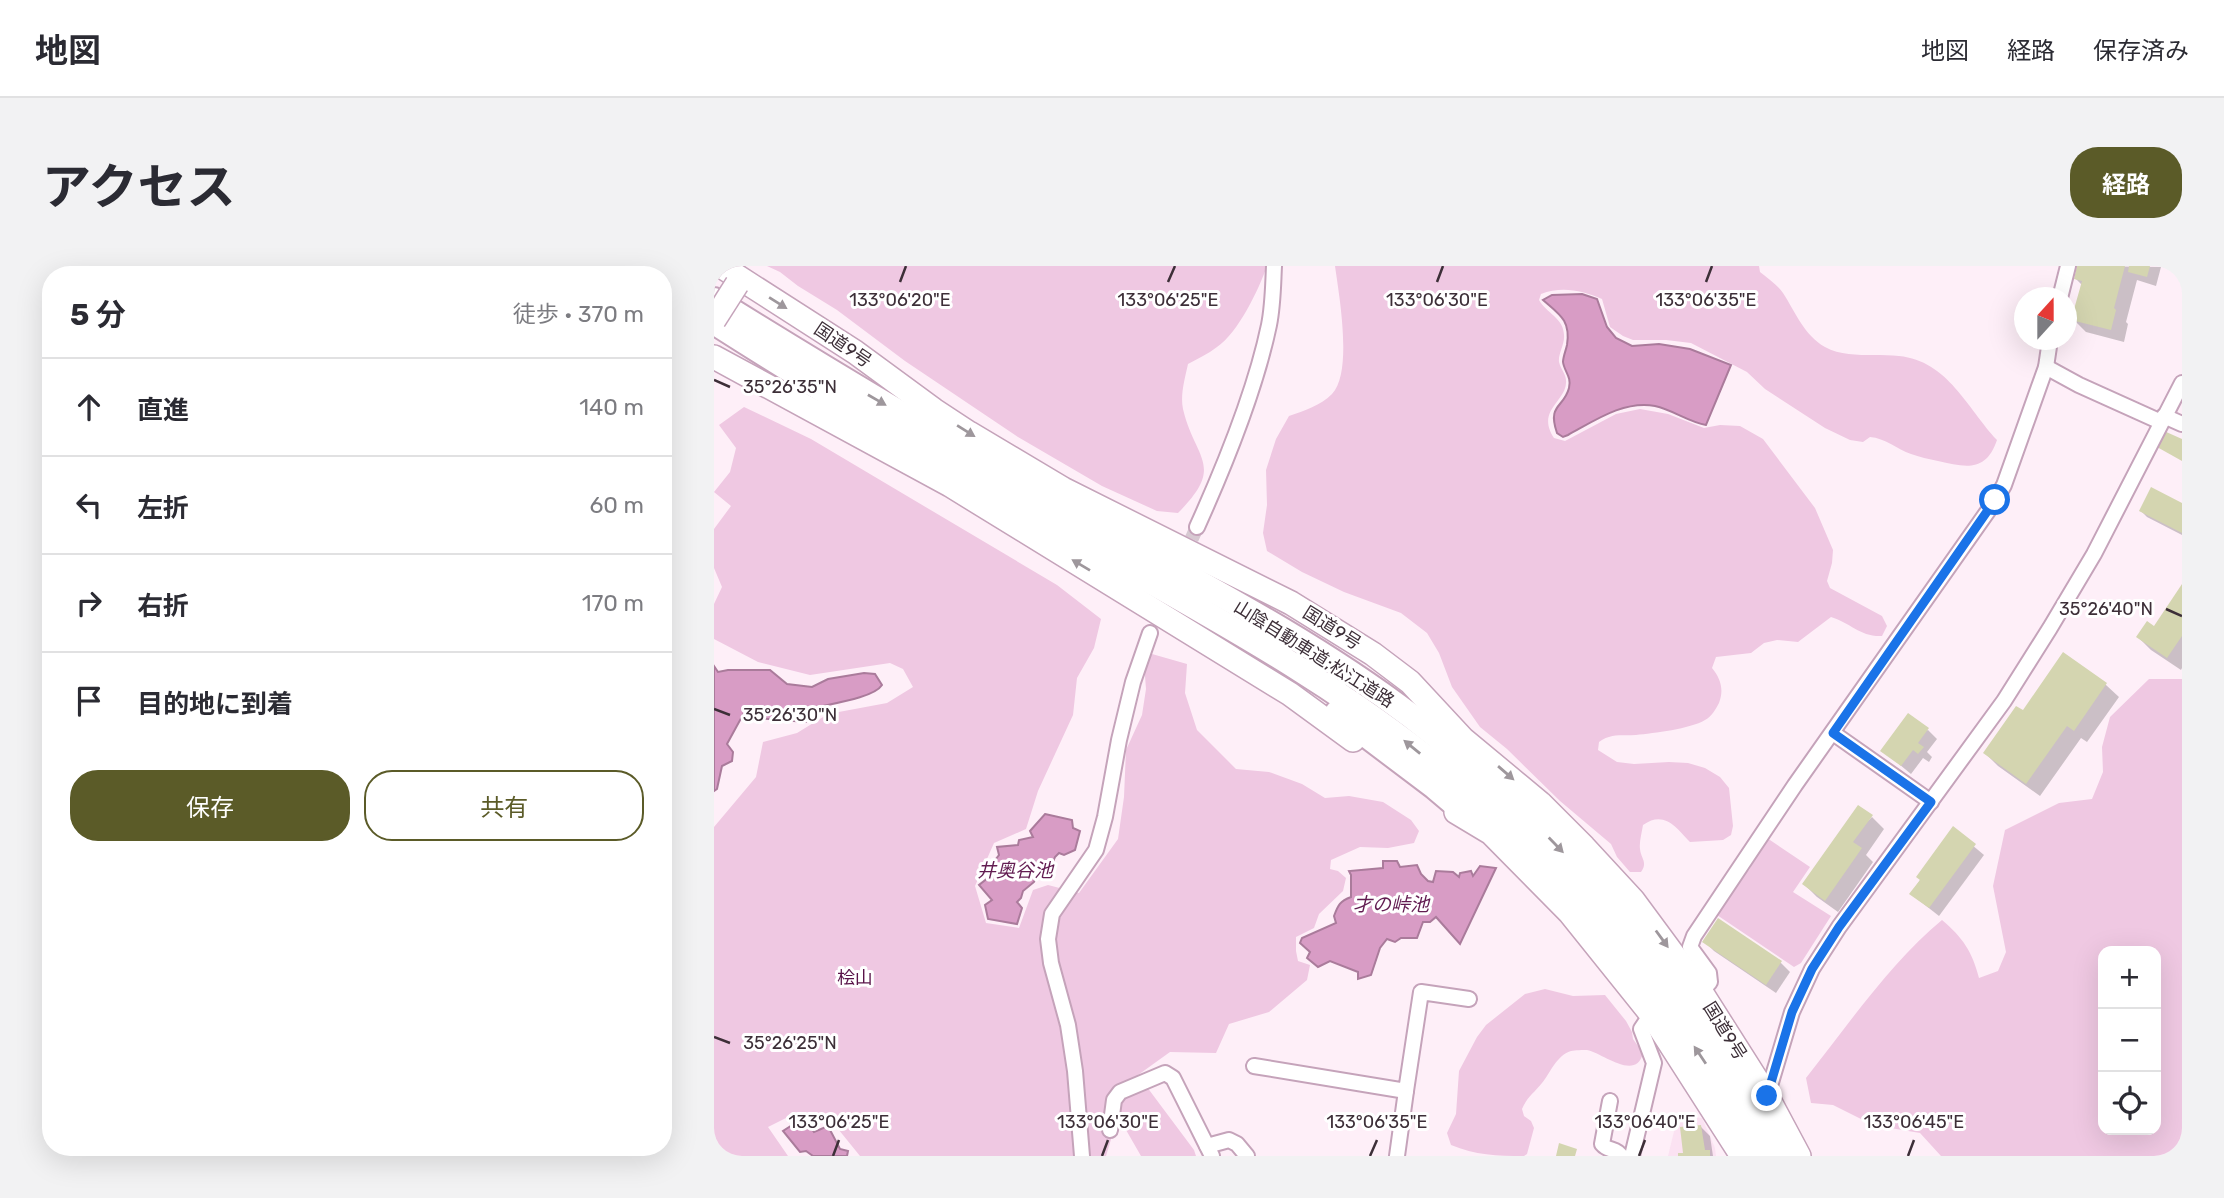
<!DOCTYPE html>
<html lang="ja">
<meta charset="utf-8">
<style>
body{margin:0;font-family:Rubik,"Noto Sans JP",sans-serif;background:#f2f2f3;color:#2b2b33}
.controls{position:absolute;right:21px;bottom:21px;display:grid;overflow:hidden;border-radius:14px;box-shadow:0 7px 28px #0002}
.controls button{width:63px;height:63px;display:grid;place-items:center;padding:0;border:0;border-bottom:2px solid #e1e1e2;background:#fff;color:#2b2b33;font:35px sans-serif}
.compass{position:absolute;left:1300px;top:21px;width:63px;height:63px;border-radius:50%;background:#fff;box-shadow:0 7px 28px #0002;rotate:21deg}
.stop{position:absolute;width:21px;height:21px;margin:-16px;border:5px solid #1a73e8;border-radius:50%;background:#fff}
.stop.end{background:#1a73e8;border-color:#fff;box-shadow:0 2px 7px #0008}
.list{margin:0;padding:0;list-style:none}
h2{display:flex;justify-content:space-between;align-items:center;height:91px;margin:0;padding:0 28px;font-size:30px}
h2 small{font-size:23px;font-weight:400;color:#7c7c81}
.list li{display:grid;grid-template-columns:46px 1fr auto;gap:21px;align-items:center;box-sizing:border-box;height:98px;padding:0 28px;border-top:2px solid #e1e1e2}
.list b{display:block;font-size:26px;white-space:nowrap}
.list em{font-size:23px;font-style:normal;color:#7c7c81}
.actions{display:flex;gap:14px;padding:21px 28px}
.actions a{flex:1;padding:16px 0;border:2px solid #5b5b28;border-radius:28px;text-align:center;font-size:24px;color:#5b5b28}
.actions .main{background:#5b5b28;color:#fff}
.icon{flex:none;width:38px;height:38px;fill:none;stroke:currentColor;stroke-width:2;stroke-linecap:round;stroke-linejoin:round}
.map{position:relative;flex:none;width:1468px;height:890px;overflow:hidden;border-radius:28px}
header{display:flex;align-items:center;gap:42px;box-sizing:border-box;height:98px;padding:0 35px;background:#fff;border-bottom:2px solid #e1e1e2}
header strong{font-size:33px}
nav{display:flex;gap:38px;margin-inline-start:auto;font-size:24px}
.intro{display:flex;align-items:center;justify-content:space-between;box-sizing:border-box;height:168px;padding:0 42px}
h1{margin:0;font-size:49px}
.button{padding:18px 32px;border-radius:28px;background:#5b5b28;color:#fff;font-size:24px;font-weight:700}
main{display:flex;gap:42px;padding:0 42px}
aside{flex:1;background:#fff;border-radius:28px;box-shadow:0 7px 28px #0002}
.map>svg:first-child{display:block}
.built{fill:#fbe2f2}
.green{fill:#efc8e2;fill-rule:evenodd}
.water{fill:#d89cc5;stroke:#aa7b9b;stroke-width:2}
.shadow{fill:#0003}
.building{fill:#d4d5b0}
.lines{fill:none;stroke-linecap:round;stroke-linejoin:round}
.minor-tunnel{stroke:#d7c9d2;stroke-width:14;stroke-dasharray:14 7;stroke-linecap:butt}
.minor-casing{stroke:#c5a3ba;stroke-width:18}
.trunk-casing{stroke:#c5a3ba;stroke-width:26}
.motorway-casing{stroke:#c5a3ba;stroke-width:28}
.minor{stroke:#fff;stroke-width:14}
.trunk{stroke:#fff;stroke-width:23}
.motorway{stroke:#fff;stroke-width:24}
.trunk-bridge-casing{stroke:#c5a3ba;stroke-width:26;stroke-linecap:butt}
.trunk-bridge{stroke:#fff;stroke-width:23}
.oneway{fill:#9e979c}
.route{stroke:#1a73e8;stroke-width:9}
.ticks{fill:none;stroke:#3d2f38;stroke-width:2.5}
.labels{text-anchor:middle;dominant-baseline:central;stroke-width:6;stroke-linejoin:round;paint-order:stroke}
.street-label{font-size:18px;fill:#3d2f38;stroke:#fff}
.park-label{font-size:18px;fill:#591349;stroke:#fff}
.water-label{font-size:19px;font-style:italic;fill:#621c51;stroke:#fff}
.ticks-label{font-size:18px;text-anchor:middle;fill:#3d2f38;stroke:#fff;stroke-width:6;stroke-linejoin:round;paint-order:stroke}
</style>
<header>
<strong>地図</strong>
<nav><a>地図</a><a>経路</a><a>保存済み</a></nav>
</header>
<div class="intro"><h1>アクセス</h1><a class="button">経路</a></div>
<main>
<aside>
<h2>5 分<small>徒歩 · 370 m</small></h2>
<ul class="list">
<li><svg class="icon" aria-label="ahead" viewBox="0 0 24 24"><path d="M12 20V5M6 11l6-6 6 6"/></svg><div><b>直進</b></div><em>140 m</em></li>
<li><svg class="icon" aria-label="left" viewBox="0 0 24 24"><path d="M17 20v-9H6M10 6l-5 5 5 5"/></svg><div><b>左折</b></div><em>60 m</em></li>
<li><svg class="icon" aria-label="right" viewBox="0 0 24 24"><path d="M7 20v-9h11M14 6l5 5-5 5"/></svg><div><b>右折</b></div><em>170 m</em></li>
<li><svg class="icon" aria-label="arrive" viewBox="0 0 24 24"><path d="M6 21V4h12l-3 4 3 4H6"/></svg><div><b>目的地に到着</b></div></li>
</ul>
<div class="actions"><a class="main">保存</a><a>共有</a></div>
</aside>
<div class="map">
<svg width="1468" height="890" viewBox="0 0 1468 890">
<rect width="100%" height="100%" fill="#feeff8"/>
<path class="built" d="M964 849 988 852 1001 882 1002 890H954Z"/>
<g class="green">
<path d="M53 0H553C545 23 524 67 503 81 494 88 483 93 474 98 471 112 466 129 469 143 481 194 512 199 464 247L443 245 388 220 304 171 191 95 123 44 84 20 66 6Z"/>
<path d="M621 0H1045L1046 6C1053 12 1064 19 1069 27 1082 47 1090 69 1111 81 1133 93 1161 87 1185 90 1234 95 1253 142 1283 174 1272 207 1251 201 1224 195 1215 193 1205 191 1197 188 1183 183 1171 172 1156 171L1149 176 1136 174 1111 162 1051 123 1033 106 977 77 952 74H919L909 70 896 61 888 33C868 24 847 20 827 28L825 34C832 47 850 52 850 69 851 78 844 88 845 96 847 104 853 109 852 117 851 136 822 145 840 172L851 175 902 148 926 143 954 148 990 162 1006 159 1026 160 1049 173 1101 242 1119 284 1118 297 1113 315 1116 322 1168 350 1173 360 1168 370C1146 371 1137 357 1117 351L1084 376 1063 374 1050 377 1037 387 1002 391 998 402C1007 413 1010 424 1005 437 1002 443 997 451 991 454 976 463 940 467 922 469 908 470 897 467 885 476L884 484 903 496 920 498 955 496 974 497 991 502 1006 511 1015 522 1019 560 1017 569 1009 574 976 576C962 561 950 544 929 559 928 566 925 576 926 583 927 593 934 596 927 606H916L903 591 897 578 846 535 793 483 766 461 738 421 725 387 713 367 687 347 630 326 588 306 553 285 549 267 553 239 552 204 562 173 575 150C590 145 607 139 618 128 639 106 625 29 621 0Z"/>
<path d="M30 141 97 173 343 319 387 353 380 382 363 412 359 449 324 525 312 563 280 577 261 620 272 657 305 662 319 624 334 619 365 627 404 573 410 531 412 484 428 449 432 423 430 397 438 388 473 398 471 427 483 464 522 503 555 506 588 518 611 532 635 530 669 536 697 554 705 565 700 577 674 582 646 581 617 594 616 603 624 605 632 612 629 625 605 648 600 662 582 671V685L584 695 596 699 593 714 555 746 515 758 502 787 456 786 424 809 480 884 482 890H427L404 850 392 890H146L116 853 78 849 54 861 74 890H0V561L42 511 49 476 83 467 114 448 173 437 199 421 189 403 176 397 96 409 44 396 0 373V338L8 321 0 302V263L17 240 0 226 16 206 22 182 5 159Z"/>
<path d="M1435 413H1468V890H1227L1206 867 1159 859 1119 839 1097 837 1092 812C1133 760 1178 695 1228 654 1249 672 1258 685 1265 712L1284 705 1292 686 1279 620 1291 564 1345 537 1378 533 1389 506 1388 481 1396 451ZM1389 685H1442V864H1389Z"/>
<path d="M1053 572 1096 601 1079 626 1117 650 1087 697 1080 701 1003 649 1002 646 1027 610 1035 604Z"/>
<path d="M831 723 859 730 891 729 912 755 918 766 919 773 929 787C922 816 889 787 873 784 869 784 861 784 857 785 842 790 837 806 828 817 820 827 813 831 808 843L810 850 817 855 820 862 813 888 810 890C783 890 761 889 737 879L733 867 742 848 745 805 763 771 772 759 811 728Z"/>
</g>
<g class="water">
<path d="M868 28 883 33 893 61 902 72 918 80 945 78 976 83 1017 99 992 159C975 156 959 144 941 140 910 134 880 155 854 169L849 171 843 167C833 138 850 142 855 122 858 111 850 105 849 96 849 91 852 84 853 79 857 54 845 48 829 34L838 29Z"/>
<path d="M0 400 4 406 14 404H56L73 418 98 421 114 413 150 407 161 408 168 419C160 432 115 438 100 442L92 456 41 452 34 444 31 445 13 478 19 486 18 495 8 500 3 523 0 525Z"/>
<path d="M331 548 358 554 359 562 366 565 361 584 350 589 345 587 341 591 337 600 326 602 320 616 309 625 307 632 303 636 308 642 303 658 274 653 271 639 278 634 265 619 279 608 274 603 285 589 283 581 304 579 305 574 319 571 316 565Z"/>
<path d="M669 595H683L686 601 703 599 707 608 714 615 719 616 722 605 739 606 745 611 746 607 757 605 759 610 766 600 782 602 746 678 722 651 716 656H709L703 672H687L681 676 673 673 666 682 657 709 644 713V706L616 695 604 701 593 692 596 686 586 677 588 672 622 657 620 650C624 639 626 635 637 631V609L635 605 669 602Z"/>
<path d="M86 854 93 856 100 866 114 860 126 883 134 885 133 890H99L92 885 86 886 69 865Z"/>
</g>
<g class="shadow">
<path d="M1365 0 1447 1 1442 20 1423 14 1412 56 1414 58 1410 76 1372 66 1359 53 1368 19 1361 12Z"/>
<path d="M1468 239V269L1433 251 1427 245Z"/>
<path d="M1468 321V402L1467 404 1437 384 1424 371 1440 362Z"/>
<path d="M1350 389 1392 419 1405 431 1373 476 1367 472 1326 530 1284 500 1271 487 1309 447Z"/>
<path d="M1214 464 1223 473 1213 486 1218 491 1215 496 1209 492 1197 508 1168 484Z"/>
<path d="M1158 551 1170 563 1152 589 1159 596 1124 646 1103 631 1090 618Z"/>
<path d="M1239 563 1270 589 1225 650 1197 628Z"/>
<path d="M1005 654 1067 697 1076 706 1062 727 1000 685 990 675Z"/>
<path d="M987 861 996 870 999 890H966L971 888Z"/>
</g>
<g class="building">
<path d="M1363 0H1411L1400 42 1402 44 1397 64 1357 54 1368 15 1360 13Z"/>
<path d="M1415 0H1436L1433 11 1414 6Z"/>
<path d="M1450 165 1468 173V195L1443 181Z"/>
<path d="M1437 221 1468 237V267L1425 245Z"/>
<path d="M1468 318V370L1453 392 1422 371 1433 355 1440 360Z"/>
<path d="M1349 386 1393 417 1360 465 1353 460 1312 518 1269 487 1302 440 1309 444Z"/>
<path d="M1194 447 1215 462 1204 477 1210 481 1204 488 1199 484 1187 500 1166 485Z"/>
<path d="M1144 539 1159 549 1139 576 1148 582 1111 635 1088 618Z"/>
<path d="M1239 560 1262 578 1215 642 1195 628 1206 614 1202 611Z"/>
<path d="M1004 652 1068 695 1052 719 988 676Z"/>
<path d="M987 859 991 884H996V890H964V887H969L966 861Z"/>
<path d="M845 877 863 883 861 890H842Z"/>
</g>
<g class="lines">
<path class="minor-tunnel" d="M469 292 483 261"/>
<g class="minor-casing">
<g id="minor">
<path d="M1346 32 1354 0"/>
<path d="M1332 101 1365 119 1447 156"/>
<path d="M1450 150 1468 158"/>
<path d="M483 261C511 199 541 126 555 59 559 39 559 20 560 0"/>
<path d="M1119 467 1217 536"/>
<path d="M987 726 996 716 995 707 976 681 980 670 1081 519 1281 235 1290 219 1332 101 1336 74"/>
<path d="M540 800 692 825 707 726 755 733"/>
<path d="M1053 830 1078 746 1098 703 1125 661 1290 435 1336 362 1380 288 1468 117"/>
<path d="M896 835 888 878C893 885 903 882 907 890"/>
<path d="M396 864 400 834 406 826 451 807 459 812 498 890"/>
<path d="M493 880 515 874 523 878 533 890"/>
<path d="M368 890 361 805 354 759 337 697 334 673 338 648 382 584 391 551 405 474 419 416 436 367"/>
<path d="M683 890 692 825"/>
<path d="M918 890 940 797 927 763 937 748"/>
</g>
</g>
<g class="trunk-casing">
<g id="trunk">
<path d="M7 0 141 86 220 144 255 167 349 223 577 337 659 388 696 416 749 473 826 537 870 581 919 634 987 726 1053 830 1085 890"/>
<path d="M0 91 236 219 576 428 639 474"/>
<path d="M742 546 777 567 856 647 937 748 1028 890"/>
</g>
</g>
<g class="motorway-casing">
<g id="motorway">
<path d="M0 34C119 108 239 180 361 248 475 312 593 371 697 450 851 568 976 720 1069 890"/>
<path d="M0 56C119 132 240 204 363 274 494 348 627 419 742 516 868 622 966 746 1046 890"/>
<path d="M623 447 721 521 760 554"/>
</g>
</g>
<use href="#minor" class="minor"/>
<use href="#trunk" class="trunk"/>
<use href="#motorway" class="motorway"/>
<g class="trunk-bridge-casing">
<path id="trunk-bridge" d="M0 54 23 18"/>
</g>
<use href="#trunk-bridge" class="trunk-bridge"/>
</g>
<defs><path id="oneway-solid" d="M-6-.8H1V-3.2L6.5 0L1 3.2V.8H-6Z" transform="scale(1.75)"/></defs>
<g class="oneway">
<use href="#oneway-solid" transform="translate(64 37) rotate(32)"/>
<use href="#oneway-solid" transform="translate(163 134) rotate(30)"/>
<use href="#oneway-solid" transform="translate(252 165) rotate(32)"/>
<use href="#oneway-solid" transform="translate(367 299) rotate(-149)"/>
<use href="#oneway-solid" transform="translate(698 481) rotate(-141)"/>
<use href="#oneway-solid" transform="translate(792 507) rotate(41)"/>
<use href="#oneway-solid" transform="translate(842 579) rotate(46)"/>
<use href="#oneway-solid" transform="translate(948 673) rotate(54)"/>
<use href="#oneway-solid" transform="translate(986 789) rotate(-124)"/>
</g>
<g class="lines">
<path class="route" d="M1053 830 1078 746 1098 703 1125 661 1217 536 1119 467 1281 234"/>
</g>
<path class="ticks" d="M186 16 192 0M454 16 461 0M723 16 729 0M992 16 998 0M0 114 16 121M1452 343 1468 350M0 443 16 449M0 771 16 777M119 890 125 874M388 890 394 874M656 890 663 874M925 890 931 874M1194 890 1200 874"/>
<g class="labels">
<g class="street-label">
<text transform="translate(129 79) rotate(34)">国道9号</text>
<text transform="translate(618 362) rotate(32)">国道9号</text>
<text transform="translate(600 388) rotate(32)">山陰自動車道;松江道路</text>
<text transform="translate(1011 765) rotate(58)">国道9号</text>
</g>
<g class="park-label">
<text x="141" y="712">桧山</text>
</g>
<g class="water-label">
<text x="301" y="604">井奥谷池</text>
<text x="677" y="638">才の峠池</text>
</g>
</g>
<g class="ticks-label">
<text x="186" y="40">133°06'20"E</text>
<text x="454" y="40">133°06'25"E</text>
<text x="723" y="40">133°06'30"E</text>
<text x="992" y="40">133°06'35"E</text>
<text x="76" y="127">35°26'35"N</text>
<text x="1392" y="349">35°26'40"N</text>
<text x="76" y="455">35°26'30"N</text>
<text x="76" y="783">35°26'25"N</text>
<text x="125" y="862">133°06'25"E</text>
<text x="394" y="862">133°06'30"E</text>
<text x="663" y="862">133°06'35"E</text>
<text x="931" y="862">133°06'40"E</text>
<text x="1200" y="862">133°06'45"E</text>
</g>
</svg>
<div class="controls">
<button>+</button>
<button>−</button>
<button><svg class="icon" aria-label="locate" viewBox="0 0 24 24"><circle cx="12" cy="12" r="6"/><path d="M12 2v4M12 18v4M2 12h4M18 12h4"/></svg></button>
</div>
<svg class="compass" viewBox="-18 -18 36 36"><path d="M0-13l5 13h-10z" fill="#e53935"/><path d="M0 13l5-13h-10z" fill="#7c7c81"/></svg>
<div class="stop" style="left:1281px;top:234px"></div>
<div class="stop end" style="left:1053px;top:830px"></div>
</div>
</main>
